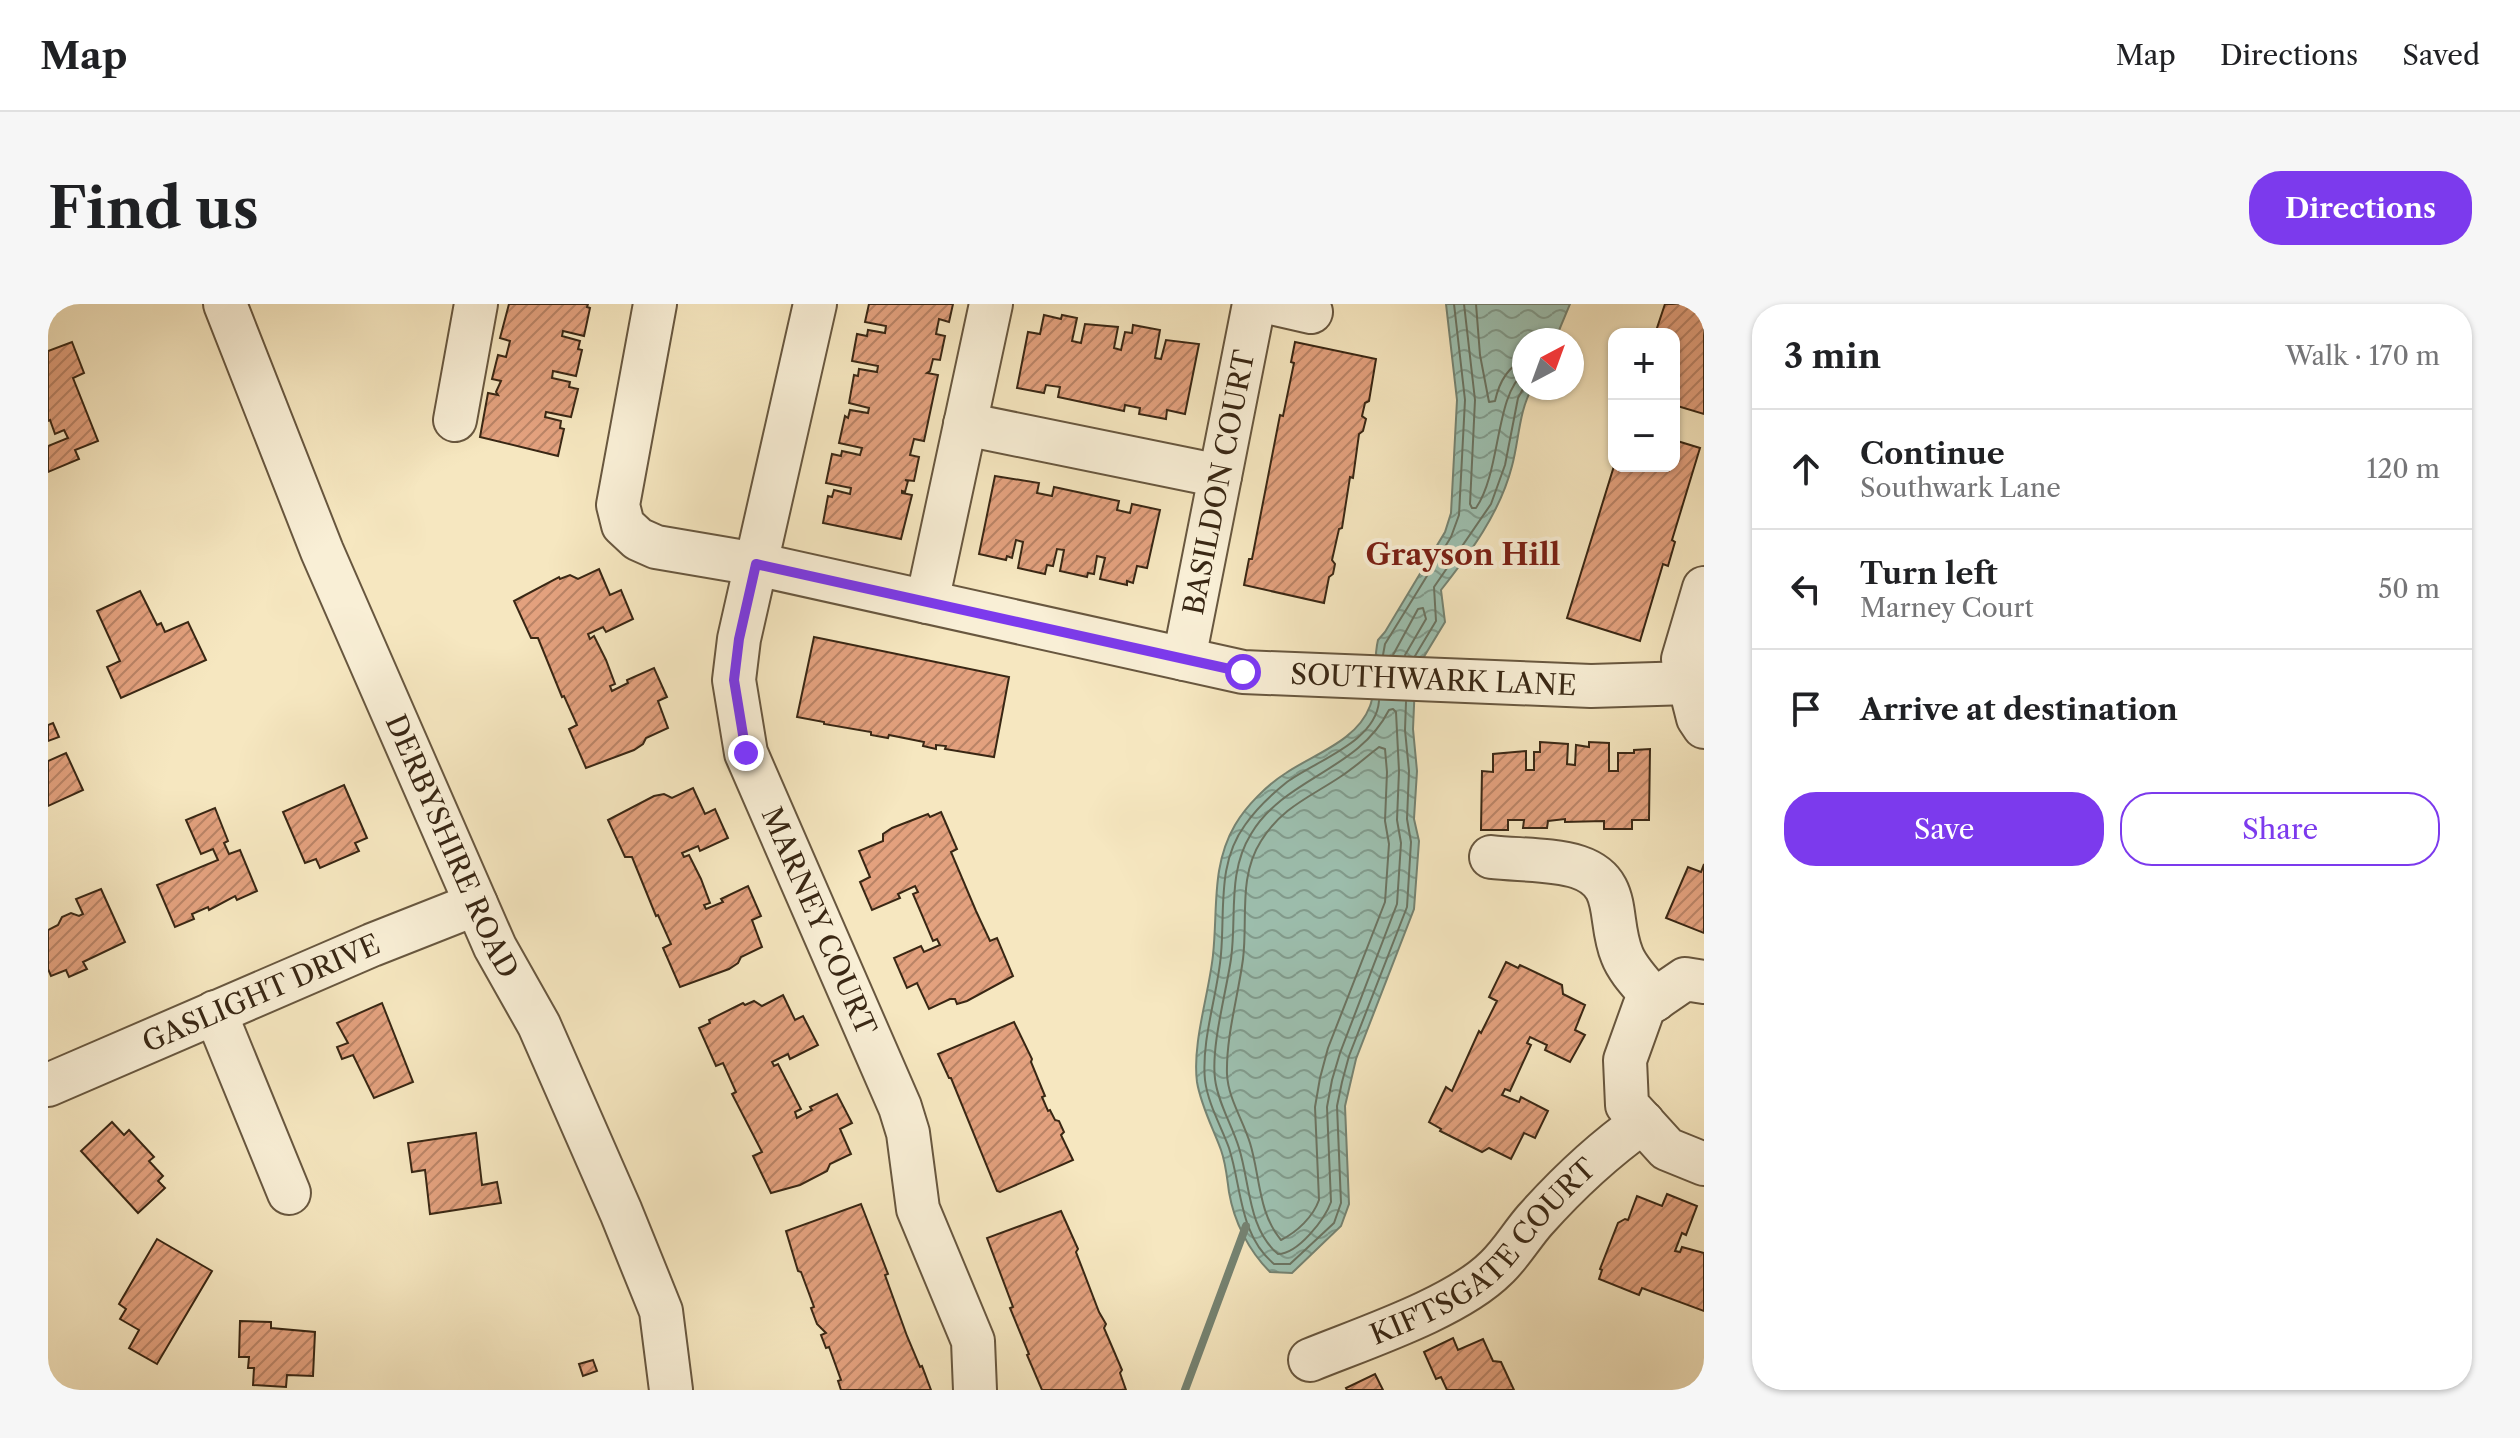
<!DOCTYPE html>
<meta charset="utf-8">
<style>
body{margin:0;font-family:"Libre Caslon Text",serif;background:#f6f6f6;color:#202124}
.controls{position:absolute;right:24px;top:24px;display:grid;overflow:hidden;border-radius:16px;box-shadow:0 2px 6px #0004}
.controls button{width:72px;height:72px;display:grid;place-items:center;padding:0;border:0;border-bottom:2px solid #e0e0e0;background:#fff;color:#202124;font:40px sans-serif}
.compass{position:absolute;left:1464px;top:24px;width:72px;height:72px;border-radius:50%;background:#fff;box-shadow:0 2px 6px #0004;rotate:41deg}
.stop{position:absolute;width:24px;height:24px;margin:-18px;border:6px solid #7c3aed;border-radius:50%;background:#fff}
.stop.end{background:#7c3aed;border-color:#fff;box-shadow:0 2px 8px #0008}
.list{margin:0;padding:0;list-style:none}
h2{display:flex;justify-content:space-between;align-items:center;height:104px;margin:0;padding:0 32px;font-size:34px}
h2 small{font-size:26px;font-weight:400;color:#757577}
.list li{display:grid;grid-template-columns:52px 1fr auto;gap:24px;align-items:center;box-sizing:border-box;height:120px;padding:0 32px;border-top:2px solid #e0e0e0}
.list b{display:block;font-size:30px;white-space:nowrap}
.list p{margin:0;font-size:26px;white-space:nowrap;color:#757577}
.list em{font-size:26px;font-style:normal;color:#757577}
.actions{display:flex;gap:16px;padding:24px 32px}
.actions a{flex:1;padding:18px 0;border:2px solid #7c3aed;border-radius:32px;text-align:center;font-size:28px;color:#7c3aed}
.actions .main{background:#7c3aed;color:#fff}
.icon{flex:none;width:44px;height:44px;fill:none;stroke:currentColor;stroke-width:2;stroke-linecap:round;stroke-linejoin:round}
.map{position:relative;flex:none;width:1656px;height:1086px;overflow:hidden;border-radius:32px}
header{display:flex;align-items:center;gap:48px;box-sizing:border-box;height:112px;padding:0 40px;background:#fff;border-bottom:2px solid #e0e0e0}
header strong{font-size:38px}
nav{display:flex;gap:44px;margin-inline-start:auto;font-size:28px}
.intro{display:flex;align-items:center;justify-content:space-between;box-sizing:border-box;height:192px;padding:0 48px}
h1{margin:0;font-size:56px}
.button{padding:20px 36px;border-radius:32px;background:#7c3aed;color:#fff;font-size:28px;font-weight:700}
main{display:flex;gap:48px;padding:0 48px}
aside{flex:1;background:#fff;border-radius:32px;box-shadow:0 2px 6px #0004}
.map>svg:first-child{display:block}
.water{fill:url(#water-waves);stroke:#758372;stroke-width:2}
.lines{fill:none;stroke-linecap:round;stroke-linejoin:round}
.shore{stroke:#6b7462;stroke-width:2}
.stream{stroke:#758372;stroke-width:8}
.building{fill:url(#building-hatch);stroke:#392714;stroke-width:2}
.minor-casing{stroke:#68573f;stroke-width:46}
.minor{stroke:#f9efd6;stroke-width:42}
.route{stroke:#7c3aed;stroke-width:10}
.labels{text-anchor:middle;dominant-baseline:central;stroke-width:8;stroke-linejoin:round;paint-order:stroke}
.street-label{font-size:28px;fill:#392714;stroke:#f9efd6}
.neighbourhood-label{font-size:30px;font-weight:bold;fill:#7a1f14;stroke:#f9efd6}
</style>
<header>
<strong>Map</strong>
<nav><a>Map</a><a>Directions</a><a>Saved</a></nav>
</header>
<div class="intro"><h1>Find us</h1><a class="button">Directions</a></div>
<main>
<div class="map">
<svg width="1656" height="1086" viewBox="0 0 1656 1086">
<defs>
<pattern id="water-waves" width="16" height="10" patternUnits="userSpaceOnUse" patternTransform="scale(2)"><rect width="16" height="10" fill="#9dc0b0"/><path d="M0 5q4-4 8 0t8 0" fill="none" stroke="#819c8e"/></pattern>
<pattern id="building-hatch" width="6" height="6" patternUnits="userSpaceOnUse" patternTransform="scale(2)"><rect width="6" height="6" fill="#e3a17e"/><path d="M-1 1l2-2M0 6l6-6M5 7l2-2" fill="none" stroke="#b98366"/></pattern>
</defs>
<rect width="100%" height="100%" fill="#f6e7c0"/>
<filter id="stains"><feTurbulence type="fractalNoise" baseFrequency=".0025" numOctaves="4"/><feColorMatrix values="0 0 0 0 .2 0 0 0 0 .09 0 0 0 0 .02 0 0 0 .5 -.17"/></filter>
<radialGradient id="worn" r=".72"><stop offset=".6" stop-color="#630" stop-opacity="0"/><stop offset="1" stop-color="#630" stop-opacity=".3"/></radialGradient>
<path class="water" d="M1398 0H1522L1507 36H1476V84H1484C1471 107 1471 136 1464 162 1452 209 1422 249 1393 286L1397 318 1374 356 1367 379 1365 425 1369 467 1366 515 1371 537 1366 605 1308 755 1297 802 1301 900 1293 922 1244 969 1222 968C1201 947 1186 918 1181 888 1179 874 1178 860 1173 846 1165 824 1153 802 1149 778 1144 739 1161 690 1165 651 1170 606 1163 562 1187 521 1198 502 1219 481 1238 469 1266 450 1309 437 1322 402 1329 384 1325 356 1330 336L1337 328 1397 228 1403 209 1409 96Z"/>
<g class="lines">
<g class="shore">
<path d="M1416 0 1427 96 1422 200 1424 204H1428C1453 168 1447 91 1476 69"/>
<path d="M1428 0 1432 51 1441 98 1447 97C1451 79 1459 63 1476 56"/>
<path d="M1335 351 1337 340 1403 233 1411 211 1417 96 1406 0"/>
<path d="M1345 351 1370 305 1375 304 1378 315 1357 351"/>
<path d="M1367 352 1388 317 1386 283 1443 200 1457 161 1470 94 1476 83"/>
<path d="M1331 397C1328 438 1267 457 1239 478 1224 490 1208 505 1197 521 1169 559 1177 606 1173 650 1170 689 1153 736 1157 776 1160 800 1173 822 1181 844 1194 884 1191 931 1226 960H1242L1286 919 1293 899 1289 802 1294 778 1301 752 1359 603 1363 538 1359 515 1361 467 1357 426 1358 398"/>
<path d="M1345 405 1348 408 1351 467 1349 516 1353 539 1349 600 1292 749 1284 776 1279 803 1283 898C1277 915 1250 950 1230 950 1200 925 1202 879 1191 844 1184 821 1170 799 1167 775 1163 742 1178 689 1183 655 1189 612 1179 569 1203 530 1237 473 1310 467 1341 406Z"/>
<path d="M1331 443 1337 445 1339 468 1337 517 1341 540 1337 598 1280 744 1272 774 1267 803 1271 896C1265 913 1249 928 1233 936 1210 909 1212 871 1202 839 1195 816 1180 794 1179 770 1178 732 1190 693 1195 655 1200 616 1190 573 1213 537 1233 504 1262 493 1292 473 1306 464 1318 453 1331 443Z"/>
</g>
<path class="stream" d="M1137 1086 1198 922"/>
</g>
<g class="building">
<path d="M461 0H540L539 3 542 4 536 32 515 27 514 32 532 37 530 45 534 46 528 72 505 67 504 74 522 78 521 83 530 85 523 113 498 108 497 113 513 117 512 124 516 125 510 152 432 133 440 89 450 91 448 88 453 77 444 75 450 51 458 53 462 37 452 34Z"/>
<path d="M821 0H905L901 18 891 15 888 30 897 32 892 56 885 55 882 67 879 69 890 71 876 137 866 135 862 151 871 153 866 177 857 176 860 177 857 188 854 187V189L864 191 853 235 775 219 780 192 784 193 786 186 802 190 803 184 778 179 784 150 793 152 794 147 812 151 814 144 791 139 797 112 800 114 802 106 820 109 821 104 801 99 806 71 810 72 811 65 829 68 830 62 804 57 809 30 819 32 820 26 837 29 838 22 817 18Z"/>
<path d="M1617 0H1656V110L1626 101V30H1607Z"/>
<path d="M996 11 1013 15 1014 11 1029 14 1024 37 1033 39 1037 20 1070 23 1066 44 1073 46 1077 28 1084 29 1085 21 1112 26 1107 54 1113 55 1118 36 1151 40 1137 110 1119 106 1118 115 1091 110 1092 104 1077 101 1076 107 1010 93 1012 83 998 81 996 89 969 84 980 28 992 30Z"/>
<path d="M24 38 36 69 25 74 50 137 27 146 31 155 0 168V142L20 134 16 126 7 130 2 116 0 117V47Z"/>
<path d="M1247 38 1328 55 1321 97 1317 99 1314 112 1318 115 1315 127 1311 130 1305 174 1302 173 1294 224 1291 225 1284 256 1287 260 1285 270 1281 273 1276 299 1196 281 1201 255H1204L1232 111 1235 112 1246 59 1243 58Z"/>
<path d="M1626 136 1652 144 1624 236 1627 238 1620 262 1615 260 1592 337 1519 314 1566 162H1626Z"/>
<path d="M947 172 991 179 989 189 1004 192 1006 183 1071 197 1069 206 1082 209 1084 200 1112 206 1099 264 1089 262 1085 279 1079 277V281L1052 275 1057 254 1049 252 1046 270 1040 269 1039 273 1012 267 1016 246 1009 245 1005 262 999 261 997 270 970 264 975 238 968 236 964 254 959 252 958 256 931 250Z"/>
<path d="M551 265 562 291 573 286 585 315 558 328 555 323 540 330 542 335 546 332 558 356 567 380 562 382 564 387 580 379 579 376 606 364 619 393 610 397 620 424 598 434 595 440 586 446 538 464 521 425 529 421 516 392 514 393 490 334H483L466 297 511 273 512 275 522 271 530 275Z"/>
<path d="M92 287 109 321 113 319 117 328 140 318 158 356 73 394 59 363 72 357 49 307Z"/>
<path d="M766 333 961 373 946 453 897 445 898 442 888 441V445L875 442 876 438 841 431 840 434 823 431V428L776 420V418L749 413Z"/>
<path d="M5 419 11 433 0 437V421Z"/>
<path d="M1492 438 1520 440 1519 460 1527 461 1528 441 1541 443V438L1561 439V467H1570V449H1586V446L1602 445 1601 516H1584V525H1556V517L1517 518V515L1500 517 1499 524H1475L1476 516H1460V526H1433L1434 467 1445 468V450L1478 447V466H1486V448H1492Z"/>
<path d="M18 449 35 486 0 502V457Z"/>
<path d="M296 481 319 534 307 539 311 547 272 564 268 555 257 559 235 508Z"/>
<path d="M645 484 657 510 667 505 680 534 652 547 650 542 634 549 636 553 641 551 653 575 662 599 656 601 658 605 675 598 673 595 700 582 713 612 704 616 714 643 693 653 690 659 681 665 632 683 615 644 623 640 610 611 608 612 584 553H577L560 516 606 492 616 490 624 494Z"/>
<path d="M167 504 180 537 176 539 181 550 192 546 209 587 189 596 187 592 161 606 160 603 144 610 146 615 127 623 109 581 170 556 165 545 153 550 138 516Z"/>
<path d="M893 508 909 545 903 548 928 607 942 637 949 634 965 672 919 697 909 700 907 695H902L881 705 869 679 859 684 846 654 873 642 876 648 892 641 889 635 885 637 865 590 870 588 867 582 850 590 852 594 824 606 812 578 822 573 811 547 835 537V530L844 524 880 510 882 513Z"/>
<path d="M1656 560V629L1618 614 1640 563 1653 568Z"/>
<path d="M53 585 77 638 35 658 39 665 21 673 18 666 3 672 0 665V626L10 621 14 613 23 609 31 612 35 610 28 595Z"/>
<path d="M1458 658 1470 664 1472 661 1514 681 1515 690 1537 701 1527 726 1537 731 1522 758 1497 746 1499 741 1482 733 1479 739 1483 741 1462 787 1457 785 1454 791 1471 798 1473 793 1500 807 1487 834 1476 829 1463 855 1441 844 1434 848 1392 827 1393 825 1381 818 1398 783 1404 787 1431 727 1433 729 1449 697 1441 693Z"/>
<path d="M735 691 747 716 755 712 770 741 742 755 740 750 724 758 726 762 730 760 753 805 747 808 749 814 764 806 762 803 789 790 804 819 792 825 803 850 782 860 779 867 752 881 723 889 705 852 714 848 684 790 688 788 675 759 668 762 651 724 662 719 661 716 695 699 697 701 706 697 714 702Z"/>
<path d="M334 699 365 778 326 794 305 751 294 755 289 743 300 739 289 719Z"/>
<path d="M966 718 984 755 983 758 997 792 994 793 1000 807 1002 806 1007 816 1011 817 1016 828 1013 831 1025 856 952 888 949 887 903 774H901L890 750Z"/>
<path d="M64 818 76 831 81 826 106 853 101 857 115 872 110 877 117 884 90 909 33 847Z"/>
<path d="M428 829 434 881 449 878 453 899 382 910 377 866 364 868 360 839Z"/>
<path d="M1619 890 1649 902 1638 931 1634 929 1627 947 1632 948 1634 943 1656 949V1007L1594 984 1591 991 1551 975 1554 966 1552 965 1570 919 1577 915 1580 916 1589 892 1614 902Z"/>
<path d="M813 900 840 970 837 971 859 1032 872 1063 874 1062 883 1086H793L790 1077 793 1076 781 1043 778 1044 773 1031 778 1029 769 1020 763 1004 766 1003 753 968 750 967 738 927Z"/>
<path d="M1013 907 1030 945 1028 948 1051 1008 1058 1020 1056 1024 1074 1066 1072 1069 1078 1086H994L979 1051 981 1050 962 1004 965 1003 939 934Z"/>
<path d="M109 935 164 967 109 1060 81 1044 91 1026 72 1015 78 1005 71 1000Z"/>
<path d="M192 1017 223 1018V1024L267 1028 265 1072 239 1071 238 1083 205 1081 206 1064H200L201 1053H191Z"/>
<path d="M1405 1034 1410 1046 1435 1035 1445 1057 1453 1058 1466 1086H1399L1393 1073 1388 1075 1376 1048Z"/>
<path d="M545 1056 549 1067 535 1072 531 1060Z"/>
<path d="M1327 1070 1335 1086H1299L1298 1084Z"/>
</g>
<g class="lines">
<g class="minor-casing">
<g id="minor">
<path id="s1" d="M177 0 274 247 447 643 491 721 573 908 613 1007 623 1086"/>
<path id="s2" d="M607 0 570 201 575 221 590 235 608 243 708 260 1195 368 1543 382 1641 379"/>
<path id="s3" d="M767 0 691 335 686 376 698 449 852 803 860 829 870 905 925 1037 927 1086"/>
<path d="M1228 0 1263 8"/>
<path d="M407 116 428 0"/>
<path d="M917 120 1172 172"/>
<path d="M1656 284 1635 355 1650 414 1656 423"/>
<path d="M879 298 943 0"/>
<path id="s4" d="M1136 355 1206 0"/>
<path d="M1443 553C1469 556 1506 555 1530 563 1575 578 1559 615 1574 651 1580 667 1596 682 1607 696"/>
<path d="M1656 678 1637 675 1596 703 1577 756 1579 801 1619 845 1656 860"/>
<path d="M167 708 241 889"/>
<path id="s5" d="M0 781 324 641 428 600"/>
<path id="s6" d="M1262 1056C1316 1034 1408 1004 1448 964 1463 950 1473 932 1487 916 1520 879 1554 847 1595 818"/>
</g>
</g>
<use href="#minor" class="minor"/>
</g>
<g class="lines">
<path class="route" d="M698 449 686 376 691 335 708 260 1195 368"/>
</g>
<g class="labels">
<g class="street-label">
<text stroke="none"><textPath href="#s4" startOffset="180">BASILDON COURT</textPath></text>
<text stroke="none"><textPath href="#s2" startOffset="1056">SOUTHWARK LANE</textPath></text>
<text stroke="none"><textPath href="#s1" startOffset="588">DERBYSHIRE ROAD</textPath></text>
<text stroke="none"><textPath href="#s3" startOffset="642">MARNEY COURT</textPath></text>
<text stroke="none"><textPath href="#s5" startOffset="232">GASLIGHT DRIVE</textPath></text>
<text stroke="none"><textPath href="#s6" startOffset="208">KIFTSGATE COURT</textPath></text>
</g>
<g class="neighbourhood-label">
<text x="1415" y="250">Grayson Hill</text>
</g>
</g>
<rect width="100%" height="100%" filter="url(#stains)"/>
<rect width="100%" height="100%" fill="url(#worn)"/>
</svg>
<div class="controls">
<button>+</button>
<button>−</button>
</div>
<svg class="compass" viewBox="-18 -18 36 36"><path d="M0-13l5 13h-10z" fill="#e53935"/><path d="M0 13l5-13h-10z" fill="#757577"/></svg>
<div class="stop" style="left:1195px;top:368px"></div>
<div class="stop end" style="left:698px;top:449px"></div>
</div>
<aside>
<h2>3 min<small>Walk · 170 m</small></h2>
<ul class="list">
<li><svg class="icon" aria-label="ahead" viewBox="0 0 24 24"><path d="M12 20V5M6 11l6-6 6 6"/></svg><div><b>Continue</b><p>Southwark Lane</p></div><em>120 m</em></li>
<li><svg class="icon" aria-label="left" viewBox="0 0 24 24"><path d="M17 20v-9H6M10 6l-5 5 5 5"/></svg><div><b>Turn left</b><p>Marney Court</p></div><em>50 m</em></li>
<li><svg class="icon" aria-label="arrive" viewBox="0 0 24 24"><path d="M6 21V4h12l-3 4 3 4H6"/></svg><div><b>Arrive at destination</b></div></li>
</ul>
<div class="actions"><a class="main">Save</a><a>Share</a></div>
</aside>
</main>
